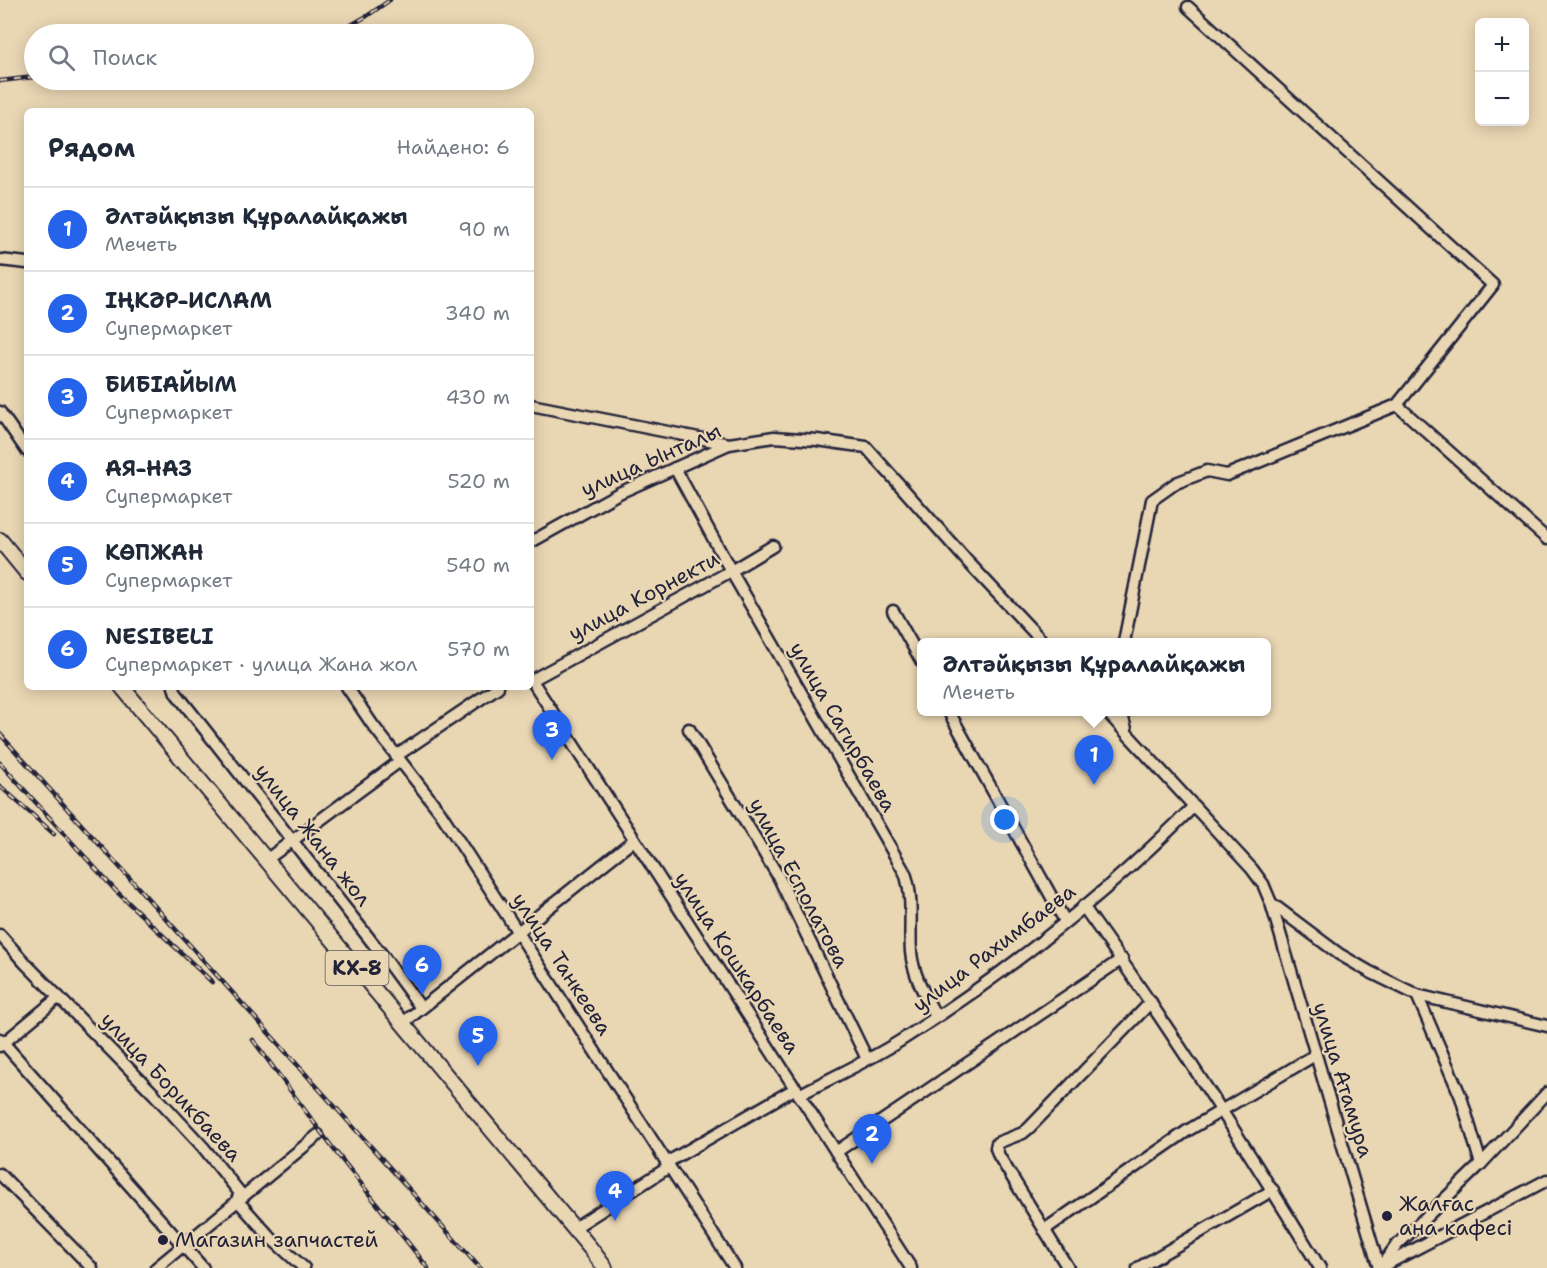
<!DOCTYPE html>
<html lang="ru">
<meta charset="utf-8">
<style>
body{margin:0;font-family:"Shantell Sans",sans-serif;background:#f6f6f7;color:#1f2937}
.controls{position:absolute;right:18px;top:18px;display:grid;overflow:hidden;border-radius:9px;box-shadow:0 3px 15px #0003}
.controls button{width:54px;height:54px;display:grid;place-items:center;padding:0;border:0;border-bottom:2px solid #e0e1e3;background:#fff;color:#1f2937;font:30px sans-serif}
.you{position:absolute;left:1005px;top:820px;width:21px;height:21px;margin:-15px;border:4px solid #fff;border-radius:50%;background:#1a73e8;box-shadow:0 0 0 9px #1a73e833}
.badge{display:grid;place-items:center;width:39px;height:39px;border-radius:50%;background:#2563eb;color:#fff;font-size:20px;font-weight:700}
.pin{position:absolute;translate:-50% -50px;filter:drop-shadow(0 2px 3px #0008)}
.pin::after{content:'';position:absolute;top:32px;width:21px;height:18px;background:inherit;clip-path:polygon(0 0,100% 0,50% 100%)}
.popup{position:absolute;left:917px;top:638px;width:354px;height:78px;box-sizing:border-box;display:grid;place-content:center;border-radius:9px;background:#fff;filter:drop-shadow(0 2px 4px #0005);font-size:20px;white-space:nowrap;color:#747a83}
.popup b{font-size:22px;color:#1f2937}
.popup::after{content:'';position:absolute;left:50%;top:100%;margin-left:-12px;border:12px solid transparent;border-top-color:#fff}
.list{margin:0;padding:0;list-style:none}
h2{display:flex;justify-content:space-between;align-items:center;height:78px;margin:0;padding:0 24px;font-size:26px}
h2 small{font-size:20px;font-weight:400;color:#747a83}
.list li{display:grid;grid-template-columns:39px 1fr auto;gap:18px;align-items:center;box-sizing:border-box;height:84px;padding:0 24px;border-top:2px solid #e0e1e3}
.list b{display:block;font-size:22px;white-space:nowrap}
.list p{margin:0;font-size:20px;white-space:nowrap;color:#747a83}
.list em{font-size:20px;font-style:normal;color:#747a83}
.icon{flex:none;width:33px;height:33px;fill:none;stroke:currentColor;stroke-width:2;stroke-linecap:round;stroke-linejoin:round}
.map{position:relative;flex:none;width:1547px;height:1268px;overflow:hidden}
.search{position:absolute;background:#fff;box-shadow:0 3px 15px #0003;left:24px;top:24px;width:510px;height:66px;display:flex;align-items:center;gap:15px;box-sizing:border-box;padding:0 21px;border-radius:33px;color:#747a83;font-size:22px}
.panel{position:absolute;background:#fff;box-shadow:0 3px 15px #0003;left:24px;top:108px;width:510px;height:582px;border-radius:9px}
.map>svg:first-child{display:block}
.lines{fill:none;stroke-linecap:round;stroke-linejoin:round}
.minor-casing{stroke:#22223b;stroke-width:15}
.major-casing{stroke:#22223b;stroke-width:18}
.minor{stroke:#e9d6b3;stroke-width:10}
.major{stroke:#e9d6b3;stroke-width:14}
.rail-casing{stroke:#22223b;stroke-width:4.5}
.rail{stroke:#e9d6b3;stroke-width:2;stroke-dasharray:7;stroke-linecap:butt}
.poi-dot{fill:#22223b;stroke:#e9d6b3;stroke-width:2}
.labels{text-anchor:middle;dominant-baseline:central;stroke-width:4.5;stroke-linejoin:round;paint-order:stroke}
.shield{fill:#e9d6b3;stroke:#5e585f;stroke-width:1.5}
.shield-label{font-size:20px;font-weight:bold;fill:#22223b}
.street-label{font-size:21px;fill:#22223b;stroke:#e9d6b3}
.poi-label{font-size:21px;fill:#22223b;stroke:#e9d6b3;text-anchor:start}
</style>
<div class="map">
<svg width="1547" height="1268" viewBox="0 0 1547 1268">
<rect width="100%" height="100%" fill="#e9d6b3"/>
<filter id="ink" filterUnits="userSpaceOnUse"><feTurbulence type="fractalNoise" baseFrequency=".0167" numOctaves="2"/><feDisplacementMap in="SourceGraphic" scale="12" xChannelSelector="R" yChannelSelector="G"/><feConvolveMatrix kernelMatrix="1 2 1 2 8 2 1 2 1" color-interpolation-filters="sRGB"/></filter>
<g filter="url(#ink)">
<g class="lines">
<g class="minor-casing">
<g id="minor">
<path d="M0 260 27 263"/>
<path d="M531 405 729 444"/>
<path d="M1397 405 1547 539"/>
<path d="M0 412 27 451"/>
<path d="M675 468 731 571 905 873C914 899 909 925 911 952 913 975 926 997 936 1017"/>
<path d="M531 542 619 493 729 444 774 437 817 440 866 447 968 562 1043 642"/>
<path d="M893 611 922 662"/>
<path d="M1124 642 1152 500 1176 483 1207 471 1227 475 1397 405 1493 285 1188 7"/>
<path d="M531 679 911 1268"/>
<path d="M532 680 731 571 773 546"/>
<path d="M174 687 176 693 383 956 421 1008"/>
<path d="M347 687 372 724 440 812 735 1268"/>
<path d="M949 712 1065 921"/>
<path d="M1107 712 1252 869 1263 884 1271 903 1339 954 1370 972 1417 995 1547 1026"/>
<path d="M1121 712 1126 729"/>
<path d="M689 729 778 876 867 1059"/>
<path d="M396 756 498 687"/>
<path d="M266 860 400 761"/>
<path d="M1271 903 1379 1268"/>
<path d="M1083 906C1167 1023 1245 1145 1320 1268"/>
<path d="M0 935 25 963 154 1094 203 1147 240 1193 237 1200 272 1239 304 1268"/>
<path d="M1417 995 1461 1097 1481 1164"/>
<path d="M403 1023 634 840"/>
<path d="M0 1039 203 1268"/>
<path d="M0 1046 59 997"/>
<path d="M799 1095C833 1077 868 1061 900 1041 1006 974 1105 895 1193 807"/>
<path d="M836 1152 1122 959"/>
<path d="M666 1163 796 1088"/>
<path d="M0 1174 92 1268"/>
<path d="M574 1228 669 1167"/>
<path d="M1044 1230 1187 1131 1315 1055"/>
<path d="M1383 1266 1547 1180"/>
<path d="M156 1268 318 1135"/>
<path d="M1068 1268 999 1156 996 1148 997 1143 1023 1133 1029 1128 1151 1002"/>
<path d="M1138 1268 1273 1190"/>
<path d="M1380 1268 1396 1246 1481 1164 1547 1093"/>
</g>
</g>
<g class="major-casing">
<g id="major">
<path d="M0 540 27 573"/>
<path d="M122 687 591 1249 605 1268"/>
</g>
</g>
<use href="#minor" class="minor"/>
<use href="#major" class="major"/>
<g class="rail-casing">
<g id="rail">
<path d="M335 34 367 16 390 0"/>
<path d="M107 80 160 82 182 80"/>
<path d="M0 81 34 77"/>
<path d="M0 734 480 1268"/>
<path d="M0 763 115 890 212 982"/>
<path d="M0 786 54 834"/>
<path d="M253 1040 335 1151 428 1268"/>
</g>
</g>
<use href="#rail" class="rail"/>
</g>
</g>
<g class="poi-dot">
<circle cx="1387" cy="1216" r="6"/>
<circle cx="163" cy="1240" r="6"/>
</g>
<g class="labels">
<rect class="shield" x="325.5" y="951" width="63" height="34" rx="4.5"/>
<g class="shield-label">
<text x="357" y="968">КХ-8</text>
</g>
<g class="street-label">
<text transform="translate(651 460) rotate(-24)">улица Ынталы</text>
<text transform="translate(644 596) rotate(-28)">улица Корнекти</text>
<text transform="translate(843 727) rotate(60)">улица Сагирбаева</text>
<text transform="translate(313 835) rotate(52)">улица Жана жол</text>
<text transform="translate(799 883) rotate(62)">улица Есполатова</text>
<text transform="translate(994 948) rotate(-37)">улица Рахимбаева</text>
<text transform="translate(737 963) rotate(57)">улица Кошкарбаева</text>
<text transform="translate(562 964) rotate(57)">улица Танкеева</text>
<text transform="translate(1343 1080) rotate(73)">улица Атамура</text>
<text transform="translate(171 1087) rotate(47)">улица Борикбаева</text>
</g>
<g class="poi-label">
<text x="1399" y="1204">Жалғас<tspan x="1399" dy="24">ана кафесі</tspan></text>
<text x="175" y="1240">Магазин запчастей</text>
</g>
</g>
</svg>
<div class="controls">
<button>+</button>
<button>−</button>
</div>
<div class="you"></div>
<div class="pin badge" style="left:1094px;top:785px">1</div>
<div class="popup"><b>Әлтәйқызы Құралайқажы</b>Мечеть</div>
<div class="pin badge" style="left:872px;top:1164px">2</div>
<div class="pin badge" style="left:552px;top:760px">3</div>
<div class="pin badge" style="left:615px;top:1221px">4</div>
<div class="pin badge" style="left:478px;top:1066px">5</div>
<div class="pin badge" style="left:422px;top:995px">6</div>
<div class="search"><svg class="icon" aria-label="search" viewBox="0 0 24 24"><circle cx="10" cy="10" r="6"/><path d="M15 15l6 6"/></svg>Поиск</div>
<section class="panel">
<h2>Рядом<small>Найдено: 6</small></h2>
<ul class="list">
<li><span class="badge">1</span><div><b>Әлтәйқызы Құралайқажы</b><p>Мечеть</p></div><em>90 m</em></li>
<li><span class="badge">2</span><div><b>ІҢКӘР-ИСЛАМ</b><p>Супермаркет</p></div><em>340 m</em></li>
<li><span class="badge">3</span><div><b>БИБІАЙЫМ</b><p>Супермаркет</p></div><em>430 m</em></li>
<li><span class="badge">4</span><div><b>АЯ-НАЗ</b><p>Супермаркет</p></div><em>520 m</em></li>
<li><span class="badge">5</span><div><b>КӨПЖАН</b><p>Супермаркет</p></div><em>540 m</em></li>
<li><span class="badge">6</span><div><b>NESIBELI</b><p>Супермаркет · улица Жана жол</p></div><em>570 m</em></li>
</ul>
</section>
</div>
